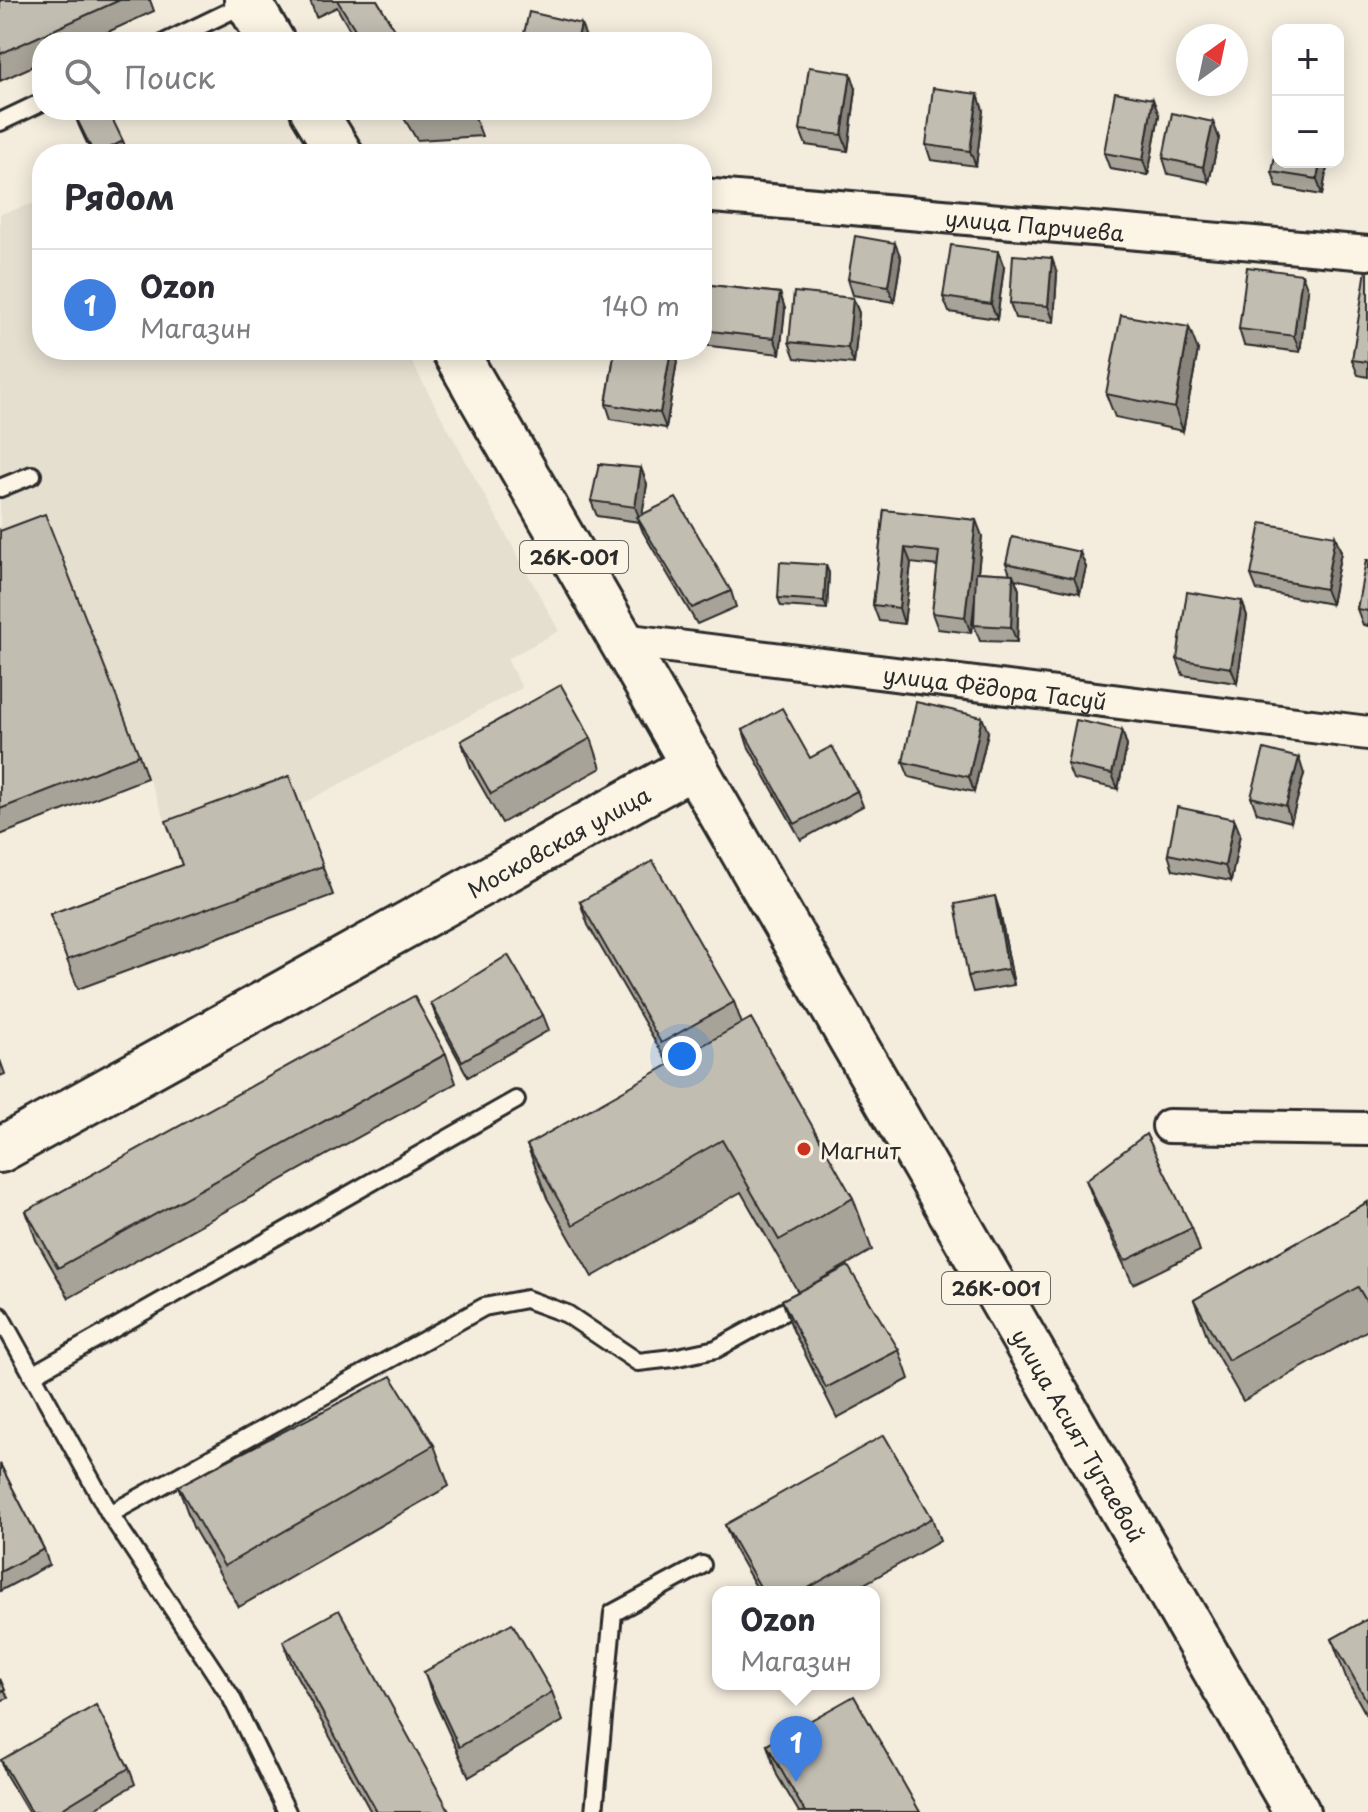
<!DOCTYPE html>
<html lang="ru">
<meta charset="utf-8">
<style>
body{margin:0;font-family:"Playpen Sans",sans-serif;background:#f7f7f7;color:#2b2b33}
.controls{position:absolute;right:24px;top:24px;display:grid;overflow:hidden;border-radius:16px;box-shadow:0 4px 20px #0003}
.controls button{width:72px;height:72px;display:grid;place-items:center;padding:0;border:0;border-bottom:2px solid #e1e1e2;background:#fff;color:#2b2b33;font:40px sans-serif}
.compass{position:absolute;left:1176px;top:24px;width:72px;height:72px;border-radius:50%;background:#fff;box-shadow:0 4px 20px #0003;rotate:33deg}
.you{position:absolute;left:682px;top:1056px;width:28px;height:28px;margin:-20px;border:6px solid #fff;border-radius:50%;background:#1a73e8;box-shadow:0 0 0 12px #1a73e833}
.badge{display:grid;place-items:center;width:52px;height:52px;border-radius:50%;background:#c8321e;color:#fff;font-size:26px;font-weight:700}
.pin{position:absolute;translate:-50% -66px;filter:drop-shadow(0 2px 4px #0008)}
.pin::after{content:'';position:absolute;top:42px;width:28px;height:24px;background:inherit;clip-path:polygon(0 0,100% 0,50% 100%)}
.popup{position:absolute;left:712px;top:1586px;width:168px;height:104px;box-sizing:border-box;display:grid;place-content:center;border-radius:16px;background:#fff;filter:drop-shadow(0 2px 6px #0005);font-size:26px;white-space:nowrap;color:#7c7c81}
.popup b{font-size:30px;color:#2b2b33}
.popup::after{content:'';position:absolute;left:50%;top:100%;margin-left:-16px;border:16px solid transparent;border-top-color:#fff}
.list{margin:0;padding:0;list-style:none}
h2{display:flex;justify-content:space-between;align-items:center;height:104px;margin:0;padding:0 32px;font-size:34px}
h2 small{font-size:26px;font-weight:400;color:#7c7c81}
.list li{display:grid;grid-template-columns:52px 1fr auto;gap:24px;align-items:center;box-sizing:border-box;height:112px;padding:0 32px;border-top:2px solid #e1e1e2}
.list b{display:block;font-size:30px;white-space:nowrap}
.list p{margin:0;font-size:26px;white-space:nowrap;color:#7c7c81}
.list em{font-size:26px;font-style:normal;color:#7c7c81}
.icon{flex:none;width:44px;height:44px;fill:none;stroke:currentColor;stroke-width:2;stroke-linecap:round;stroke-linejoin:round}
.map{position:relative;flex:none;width:1368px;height:1812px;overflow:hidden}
.search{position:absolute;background:#fff;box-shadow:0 4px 20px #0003;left:32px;top:32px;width:680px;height:88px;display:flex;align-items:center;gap:20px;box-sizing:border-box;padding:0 28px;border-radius:32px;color:#7c7c81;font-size:30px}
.panel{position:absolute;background:#fff;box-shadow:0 4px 20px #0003;left:32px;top:144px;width:680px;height:216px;border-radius:32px}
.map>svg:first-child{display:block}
.built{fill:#e5dfd0}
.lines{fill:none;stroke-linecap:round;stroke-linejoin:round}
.lane-casing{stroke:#2b2b2b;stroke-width:22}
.street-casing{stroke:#2b2b2b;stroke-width:38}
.secondary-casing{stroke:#2b2b2b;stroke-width:50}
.primary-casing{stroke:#2b2b2b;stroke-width:50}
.lane{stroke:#fcf5e5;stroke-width:16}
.street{stroke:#fcf5e5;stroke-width:32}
.secondary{stroke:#fcf5e5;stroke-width:44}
.primary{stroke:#fcf5e5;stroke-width:44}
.wall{fill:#a7a398;stroke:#2b2b2b;stroke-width:2}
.shaded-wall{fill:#88847c;stroke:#2b2b2b;stroke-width:2}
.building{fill:#c2bdb1;stroke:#2b2b2b;stroke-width:2}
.poi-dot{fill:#c8321e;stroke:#fcf5e5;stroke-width:3}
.labels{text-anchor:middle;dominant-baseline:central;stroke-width:6;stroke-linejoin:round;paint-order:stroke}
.shield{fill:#fcf5e5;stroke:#6a6863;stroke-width:2}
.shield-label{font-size:20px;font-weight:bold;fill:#2b2b2b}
.street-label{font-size:22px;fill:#2b2b2b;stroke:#fcf5e5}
.poi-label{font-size:22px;fill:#2b2b2b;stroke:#fcf5e5;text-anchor:start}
</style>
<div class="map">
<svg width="1368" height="1812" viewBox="0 0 1368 1812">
<rect width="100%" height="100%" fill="#f4edde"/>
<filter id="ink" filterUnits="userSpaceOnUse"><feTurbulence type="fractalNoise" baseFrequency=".0125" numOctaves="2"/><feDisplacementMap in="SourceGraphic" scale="16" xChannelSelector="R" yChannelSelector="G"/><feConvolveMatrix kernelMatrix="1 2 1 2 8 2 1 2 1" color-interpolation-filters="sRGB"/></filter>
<g filter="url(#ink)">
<g class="built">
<path d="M290 139 298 154H264Z"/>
<path d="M42 201V350H405L559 631 507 659 522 688 300 805 177 850 53 537 0 557V214Z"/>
</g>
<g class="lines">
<g class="lane-casing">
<g id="lane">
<path d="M166 42 247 3"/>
<path d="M0 122 42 102"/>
<path d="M0 488 32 475"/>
<path d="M0 1316 110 1514 231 1697 287 1812"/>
<path d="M32 1375 516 1100"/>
<path d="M110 1514 484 1307 526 1299 567 1314 638 1362 673 1358 716 1349 785 1311"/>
<path d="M594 1812 613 1613 702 1565"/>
</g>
</g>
<g class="street-casing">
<g id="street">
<path id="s1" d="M702 195 1368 253"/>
<path id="s2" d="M622 640 1368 733"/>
<path d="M1169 1126 1368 1129"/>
</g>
</g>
<g class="secondary-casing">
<g id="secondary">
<path id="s3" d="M0 1150 695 765"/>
</g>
</g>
<g class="primary-casing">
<g id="primary">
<path d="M247 0 272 42"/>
<path d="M313 110 340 154"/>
<path id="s4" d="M454 350 1297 1812"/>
</g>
</g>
<use href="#lane" class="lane"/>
<use href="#street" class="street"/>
<use href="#secondary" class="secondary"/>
<use href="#primary" class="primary"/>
</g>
<g class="wall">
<path d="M0 0H150L154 11 86 42H42V62L0 81Z"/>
<path d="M310 0H377L402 42H357L340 13 337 7 316 17Z"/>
<path d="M856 89 848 151 806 145 800 130Z"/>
<path d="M399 110H472L482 136 417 140Z"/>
<path d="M983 110 976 166 931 160 926 145Z"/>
<path d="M73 111 123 141 128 154H92L79 126Z"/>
<path d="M1159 115 1148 175 1110 169 1104 153Z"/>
<path d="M1213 122 1219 138 1209 182 1168 174 1163 158Z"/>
<path d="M1328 162 1322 195 1277 187 1272 172Z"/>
<path d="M901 258 894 302 853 295 848 279Z"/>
<path d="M1004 267 997 319 949 312 943 297Z"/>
<path d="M1368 270V377L1358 375 1352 360Z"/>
<path d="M1057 273 1054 322 1015 318 1010 303Z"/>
<path d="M702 284 780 293 785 309 780 354 702 345Z"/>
<path d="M1308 290 1300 352 1244 345 1239 329Z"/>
<path d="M853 298 859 313 854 364 795 358 789 342Z"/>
<path d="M615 350H673L677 361 666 428 611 419 606 404Z"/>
<path d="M1198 350 1183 431 1115 417 1106 394Z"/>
<path d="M641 468 647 484 642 514 731 591 736 607 697 624 643 532 639 522 597 516 591 501Z"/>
<path d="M884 510 982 536 978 572 1010 574 1006 563 1086 567 1080 593 1015 579 1019 590 1017 642 980 641 974 625 976 588 971 633 938 629 932 613 938 566 911 563 904 624 879 621 873 605Z"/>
<path d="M0 531 139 755 147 778 0 835Z"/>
<path d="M1335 536 1341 552 1331 604 1257 590 1251 575Z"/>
<path d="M1368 560V626L1363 625 1357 609Z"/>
<path d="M829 573 827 609 781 606 778 598Z"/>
<path d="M1242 601 1247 616 1237 683 1183 675 1177 659Z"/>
<path d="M743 730 810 758 857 791 863 806 801 840 748 746Z"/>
<path d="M1122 730 1127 746 1118 789 1073 779 1067 764Z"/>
<path d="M988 732 974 792 909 777 903 762Z"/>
<path d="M591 738 601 768 502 823 472 770 461 741Z"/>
<path d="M1304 774 1291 822 1257 813 1251 797Z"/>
<path d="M289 776 333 895 78 989 50 914 182 865Z"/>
<path d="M1234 819 1240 834 1231 881 1173 870 1168 854Z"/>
<path d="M580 902 734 1002 742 1024 853 1198 872 1250 799 1292 899 1350 909 1379 837 1418 793 1330 782 1300 798 1292 741 1192 592 1277 547 1198 527 1145 669 1065 588 925Z"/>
<path d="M1000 912 1014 985 973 992 968 976Z"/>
<path d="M431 1003 543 1015 549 1030 468 1077 437 1019Z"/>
<path d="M446 1054 456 1083 69 1298 36 1240 26 1211Z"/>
<path d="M0 1060 5 1074 0 1076Z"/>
<path d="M1086 1180 1192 1228 1200 1251 1133 1284 1095 1203Z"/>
<path d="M1368 1202V1330L1243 1401 1209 1341 1194 1300Z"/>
<path d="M434 1445 449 1486 239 1607 193 1527 178 1486Z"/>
<path d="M0 1464 44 1549 49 1565 0 1591Z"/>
<path d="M932 1518 940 1541 850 1592H759L734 1548 725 1525Z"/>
<path d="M1368 1619V1718L1347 1680 1332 1639Z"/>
<path d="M283 1641 450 1812H371L294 1671Z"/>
<path d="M424 1672 552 1692 563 1721 469 1777 435 1702Z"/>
<path d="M0 1679 8 1698 0 1701Z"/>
<path d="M767 1745 920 1812H799L777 1775Z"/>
<path d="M1 1760 129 1768 135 1784 89 1812H28L6 1775Z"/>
</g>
<g class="shaded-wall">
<path d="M581 24 587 40 586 42H577Z"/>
<path d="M851 73 856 89 848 151 842 135Z"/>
<path d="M978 94 983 110 976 166 970 151Z"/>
<path d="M1153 99 1159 115 1148 175 1143 160Z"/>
<path d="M1213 122 1219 138 1209 182 1203 167Z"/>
<path d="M1320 162H1328L1322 195 1317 179Z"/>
<path d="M895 243 901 258 894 302 888 286Z"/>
<path d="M998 251 1004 267 997 319 991 304Z"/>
<path d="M1052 258 1057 273 1054 322 1048 306Z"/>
<path d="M1302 274 1308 290 1300 352 1294 336Z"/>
<path d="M780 293 785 309 780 354 774 338Z"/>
<path d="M853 298 859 313 854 364 848 348Z"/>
<path d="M1189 327 1198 350 1183 431 1175 408Z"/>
<path d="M671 350H673L677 361 666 428 660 413Z"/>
<path d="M641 468 647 484 641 522 635 507Z"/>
<path d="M976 520 982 536 971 633 965 617Z"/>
<path d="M1335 536 1341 552 1331 604 1325 589Z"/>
<path d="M905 548 911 563 904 624 899 608Z"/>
<path d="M1080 552 1086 567 1080 593 1074 578Z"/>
<path d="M826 565 829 573 827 609 824 601Z"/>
<path d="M1013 574 1019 590 1017 642 1011 627Z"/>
<path d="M1242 601 1247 616 1237 683 1231 668Z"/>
<path d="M982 717 988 732 974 792 969 777Z"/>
<path d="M1122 730 1127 746 1118 789 1112 774Z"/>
<path d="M1299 758 1304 774 1291 822 1286 806Z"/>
<path d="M1234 819 1240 834 1231 881 1225 866Z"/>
<path d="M995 896 1000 912 1014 985 1008 969Z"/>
</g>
<g class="building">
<path d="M0 0H120L0 54Z"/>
<path d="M337 0H377L402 42H363Z"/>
<path d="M529 12 581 24 577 42H522Z"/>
<path d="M809 67 851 73 842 135 800 130Z"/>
<path d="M933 88 978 94 970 151 926 145Z"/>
<path d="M1115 92 1153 99 1143 160 1104 153Z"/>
<path d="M74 110H108L123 141 98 154H94L73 111Z"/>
<path d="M405 110H472L474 113 409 117Z"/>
<path d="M1172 113 1213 122 1203 167 1163 158Z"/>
<path d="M1278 137V162H1320L1317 179 1272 172Z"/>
<path d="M855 236 895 243 888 286 848 279Z"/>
<path d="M951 245 998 251 991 304 943 297Z"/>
<path d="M1013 255 1052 258 1048 306 1010 303Z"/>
<path d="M1247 267 1302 274 1294 336 1239 329Z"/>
<path d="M1366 270H1368V362L1352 360Z"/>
<path d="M702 284 780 293 774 338 702 330Z"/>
<path d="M794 292 853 298 848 348 789 342Z"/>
<path d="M1121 315 1189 327 1175 408 1106 394Z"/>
<path d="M615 350H671L660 413 606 404Z"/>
<path d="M599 464 641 468 635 507 591 501Z"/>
<path d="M676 498 731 591 692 608 637 517Z"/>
<path d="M884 510 976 520 965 617 932 613 939 552 905 548 899 608 873 605Z"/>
<path d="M45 514 139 755 0 809V531Z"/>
<path d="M1261 523 1335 536 1325 589 1251 575Z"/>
<path d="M1012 537 1080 552 1074 578 1006 563Z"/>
<path d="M1366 560H1368V611L1357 609Z"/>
<path d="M780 562 826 565 824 601 778 598Z"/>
<path d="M976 572 1013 574 1011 627 974 625Z"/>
<path d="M1187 592 1242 601 1231 668 1177 659Z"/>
<path d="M561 685 591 738 491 794 461 741Z"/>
<path d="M916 702 982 717 969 777 903 762Z"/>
<path d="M782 708 810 758 832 746 857 791 795 824 743 730Z"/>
<path d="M1076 720 1122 730 1112 774 1067 764Z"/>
<path d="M1264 749 1299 758 1286 806 1251 797Z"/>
<path d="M289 776 323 866 67 960 50 914 182 865 166 821Z"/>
<path d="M1177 807 1234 819 1225 866 1168 854Z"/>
<path d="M653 861 734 1002 661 1043 580 902Z"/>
<path d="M995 896 1008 969 968 976 955 904Z"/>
<path d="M508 955 543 1015 462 1061 431 1003Z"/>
<path d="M414 996 446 1054 58 1268 26 1211Z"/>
<path d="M751 1018 853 1198 779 1240 722 1140 573 1225 527 1145Z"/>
<path d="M1146 1134 1192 1228 1125 1261 1086 1180Z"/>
<path d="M1368 1202V1304L1358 1287 1228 1360 1194 1300Z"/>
<path d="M848 1266 899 1350 826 1388 782 1300Z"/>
<path d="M391 1376 434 1445 224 1566 178 1486Z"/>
<path d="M884 1435 932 1518 801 1592H763L725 1525Z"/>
<path d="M0 1464 44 1549 0 1572Z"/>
<path d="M339 1610 450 1812H377L283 1641Z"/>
<path d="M1368 1619V1703L1332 1639Z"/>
<path d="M512 1623 552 1692 459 1747 424 1672Z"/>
<path d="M0 1679 5 1690 0 1692Z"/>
<path d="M854 1696 920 1812H805L767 1745Z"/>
<path d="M96 1705 129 1768 57 1812H31L1 1760Z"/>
</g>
</g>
<circle class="poi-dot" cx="804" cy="1149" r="8"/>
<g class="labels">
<g class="shield">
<rect x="520" y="541" width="108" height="32" rx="6"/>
<rect x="942" y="1272" width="108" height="32" rx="6"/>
</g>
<g class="shield-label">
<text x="574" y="557">26К-001</text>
<text x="996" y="1288">26К-001</text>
</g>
<g class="street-label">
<text stroke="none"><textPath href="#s1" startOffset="334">улица Парчиева</textPath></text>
<text stroke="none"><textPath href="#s2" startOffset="376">улица Фёдора Тасуй</textPath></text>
<text stroke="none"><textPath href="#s3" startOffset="638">Московская улица</textPath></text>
<text stroke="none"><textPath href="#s4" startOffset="1252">улица Асият Тутаевой</textPath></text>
</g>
<g class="poi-label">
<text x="820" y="1149">Магнит</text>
</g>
</g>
</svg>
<div class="controls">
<button>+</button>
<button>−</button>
</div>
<svg class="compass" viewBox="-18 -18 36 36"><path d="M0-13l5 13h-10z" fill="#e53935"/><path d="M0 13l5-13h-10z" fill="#7c7c81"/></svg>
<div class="you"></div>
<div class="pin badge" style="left:796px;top:1782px;background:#3f7fe0">1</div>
<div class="popup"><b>Ozon</b>Магазин</div>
<div class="search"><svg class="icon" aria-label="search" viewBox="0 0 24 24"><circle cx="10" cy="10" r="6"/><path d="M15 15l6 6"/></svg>Поиск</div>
<section class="panel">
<h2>Рядом<small></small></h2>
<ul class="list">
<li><span class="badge" style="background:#3f7fe0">1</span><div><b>Ozon</b><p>Магазин</p></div><em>140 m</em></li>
</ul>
</section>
</div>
